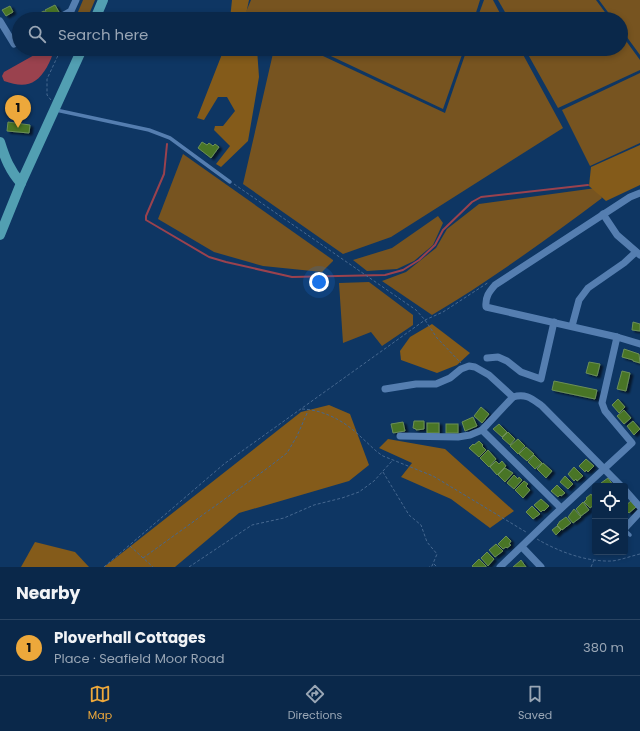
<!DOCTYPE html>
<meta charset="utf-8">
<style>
body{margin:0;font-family:Poppins,sans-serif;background:#133051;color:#f1f3f6}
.controls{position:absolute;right:12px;bottom:12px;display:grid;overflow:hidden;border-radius:4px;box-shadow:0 2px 6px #0003}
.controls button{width:36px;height:36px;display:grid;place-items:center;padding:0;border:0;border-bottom:1px solid #2a4462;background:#0a284a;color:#f1f3f6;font:20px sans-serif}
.you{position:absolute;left:319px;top:282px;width:14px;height:14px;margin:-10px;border:3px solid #fff;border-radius:50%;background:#1a73e8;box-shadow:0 0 0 6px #1a73e833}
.badge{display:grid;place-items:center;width:26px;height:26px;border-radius:50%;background:#eda83b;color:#111;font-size:13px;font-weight:700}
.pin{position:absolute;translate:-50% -33px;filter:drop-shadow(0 1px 2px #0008)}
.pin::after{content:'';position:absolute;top:21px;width:14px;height:12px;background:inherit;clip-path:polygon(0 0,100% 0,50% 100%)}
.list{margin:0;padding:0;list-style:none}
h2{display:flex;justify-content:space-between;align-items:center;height:52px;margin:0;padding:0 16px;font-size:17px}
h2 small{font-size:13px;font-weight:400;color:#99a6b5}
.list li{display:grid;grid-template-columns:26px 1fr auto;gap:12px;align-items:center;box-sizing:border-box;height:56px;padding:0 16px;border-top:1px solid #2a4462}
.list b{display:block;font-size:15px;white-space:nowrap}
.list p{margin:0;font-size:13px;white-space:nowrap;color:#99a6b5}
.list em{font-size:13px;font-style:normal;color:#99a6b5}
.icon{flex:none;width:22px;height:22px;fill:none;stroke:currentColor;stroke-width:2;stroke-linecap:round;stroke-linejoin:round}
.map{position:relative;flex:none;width:640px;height:567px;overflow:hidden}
.search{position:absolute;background:#0a284a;box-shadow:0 2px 6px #0003;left:12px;right:12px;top:12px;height:44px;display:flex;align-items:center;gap:10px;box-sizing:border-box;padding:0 14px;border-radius:22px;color:#99a6b5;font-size:15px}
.sheet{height:108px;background:#0a284a}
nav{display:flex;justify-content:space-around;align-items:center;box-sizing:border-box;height:56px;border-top:1px solid #2a4462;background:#0a284a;font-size:11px;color:#99a6b5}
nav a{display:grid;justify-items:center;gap:2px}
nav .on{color:#eda83b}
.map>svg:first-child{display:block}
.green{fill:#775420}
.forest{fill:#845b1a}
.water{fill:#9a424e}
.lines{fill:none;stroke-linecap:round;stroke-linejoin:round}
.stream{stroke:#9a424e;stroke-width:2}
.building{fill:#487527;stroke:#6c8f57;filter:url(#shadow)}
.path{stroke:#466890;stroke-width:1;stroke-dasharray:3 2;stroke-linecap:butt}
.lane{stroke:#557eb0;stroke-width:3.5}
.street{stroke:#557eb0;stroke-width:7}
.primary{stroke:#529fb2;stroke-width:10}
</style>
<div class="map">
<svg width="640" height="567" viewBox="0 0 640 567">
<defs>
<filter id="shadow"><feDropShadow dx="3" dy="2" stdDeviation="1" flood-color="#0009"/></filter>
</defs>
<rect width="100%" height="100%" fill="#0e3663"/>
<g class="green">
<path d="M83 0H95L87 19H75Z"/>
<path d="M251 0H480L474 19H243Z"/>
<path d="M484 0H493L503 19H477Z"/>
<path d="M498 0H596L610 19H509Z"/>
<path d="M599 0H640V55L621 29V19H613Z"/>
<path d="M621 34 640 60V70L558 108 525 49H621Z"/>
<path d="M274 49H308L445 113 467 49H520L563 128 391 237 343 254 243 184Z"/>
<path d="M316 49H464L443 109Z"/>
<path d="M640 73V143L590 166 562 110Z"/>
<path d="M183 154 333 260V261L322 272 263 266 214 252 158 219Z"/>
<path d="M596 188 602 198C547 239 491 280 432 315L382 281 406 272 436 248 447 229 479 204Z"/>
<path d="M438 216 443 223 433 245 414 261 397 269 367 271 353 260 392 248Z"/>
<path d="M369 282 413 315V325L382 346 371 332 343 343 339 283Z"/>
</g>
<g class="forest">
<path d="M232 0H249L245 19H230Z"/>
<path d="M224 49H257L259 77 248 141 221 167 216 164 230 146 214 130 215 126H223L235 111 227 97H218L204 120 197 118Z"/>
<path d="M640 145V185L606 201 589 186 591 167Z"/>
<path d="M432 324 470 353 457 365 437 373 401 360 400 351 410 337Z"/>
<path d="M329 405 350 414 369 465 349 481 239 513 175 567H104L301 412Z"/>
<path d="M388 439 445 449 514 511 490 528 451 499 401 477 412 463 379 448Z"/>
<path d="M35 542 75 552 89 567H21Z"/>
</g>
<path class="water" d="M45 49H53C53 56 50 61 47 67 36 86 24 88 4 81L2 76 4 72Z"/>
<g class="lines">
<path class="stream" d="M167 144 164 174 146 216V220L209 257 226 262 292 277 385 275 403 270 419 260 435 245 443 230 472 202 481 197 588 185"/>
</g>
<g class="building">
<path d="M55 5 59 12 49 18 45 10Z"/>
<path d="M10 6 13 12 6 16 2 10Z"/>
<path d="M44 11 48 18 36 19 34 16Z"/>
<path d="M8 122 30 125 29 133 7 131Z"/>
<path d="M202 142 207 145 209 143 213 146 215 144 219 147 211 158 198 148Z"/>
<path d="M633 322 640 324V331L632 330Z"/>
<path d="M624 349 639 354 640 363 633 361V360L622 357Z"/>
<path d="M589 362 600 364 597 376 586 373Z"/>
<path d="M622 371 630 373 626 391 617 389Z"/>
<path d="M554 381 597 390 595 399 552 390Z"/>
<path d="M618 399 625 407 619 413 612 405Z"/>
<path d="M481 407 489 414 482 423 474 416Z"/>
<path d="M624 410 631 418 624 424 617 416Z"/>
<path d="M473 417 477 426 465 431 462 422Z"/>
<path d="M414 421H424V429L416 430V429L413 428Z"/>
<path d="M633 421 640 429 634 435 627 426Z"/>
<path d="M403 422 405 431 393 433 391 424Z"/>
<rect x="427" y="423" width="12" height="10"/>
<rect x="446" y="424" width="12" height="9"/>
<path d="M499 424 507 432 502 437 493 429Z"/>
<path d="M508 432 515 439 510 445 502 438Z"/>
<path d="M518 439 525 446 518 454 510 446Z"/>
<path d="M479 441 483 445 482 446 486 450 479 457 469 448 473 444 474 445Z"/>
<path d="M526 447 534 454 527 461 519 454Z"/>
<path d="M488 450 496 459 489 467 480 458Z"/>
<path d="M534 455 542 463 535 469 528 462Z"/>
<path d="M586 459 594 466 588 472 586 470 585 472 579 466Z"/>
<path d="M496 461 499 464 502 461 506 466 497 475 490 467Z"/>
<path d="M543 463 552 471 546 478 537 469Z"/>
<path d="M574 467 583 476 577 481 576 479 574 481 568 474Z"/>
<path d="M505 468 513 473 505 482 498 475Z"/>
<path d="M514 475 518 479 519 477 522 480 514 489 507 483Z"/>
<path d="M565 476 573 484 568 489 560 482Z"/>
<path d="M608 478 613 485 611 486H599L601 484V483Z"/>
<path d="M524 481 528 484 526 486 530 490 523 498 515 490Z"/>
<path d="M557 485 565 493 561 496 560 495 558 497 551 491Z"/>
<path d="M591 494 595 500V504L590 508 584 502 587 499 586 498Z"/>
<path d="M541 499 549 506 544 511 543 510 541 512 534 505Z"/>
<path d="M631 501 636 507 629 513 625 509V506Z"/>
<path d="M583 502 589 510 581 516 576 509Z"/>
<path d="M532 506 540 514 533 519 526 512Z"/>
<path d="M574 509 581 517 573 523 568 517Z"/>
<path d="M566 517 571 523 562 530 557 525 559 523V522Z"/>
<path d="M557 526 561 530 556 535 552 530Z"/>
<path d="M506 536 511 541 509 544 511 545 507 548 506 547 503 549 498 544Z"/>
<path d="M496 544 503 551 495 557 489 550Z"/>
<path d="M487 552 494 559 488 566 481 558Z"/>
<path d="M479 559 486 566V567H473L472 566Z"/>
<path d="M521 560 526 567H513L520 561Z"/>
</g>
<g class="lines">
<g class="path">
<path d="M51 100 47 95V79L61 49"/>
<path d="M234 184 416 310 425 320 437 338 461 363"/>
<path d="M302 409C325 410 346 422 362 438 369 444 375 451 383 456L433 476 526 532"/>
<path d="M383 472 409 515 421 525 427 542 437 554 432 566 429 567"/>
<path d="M537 539C559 552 587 562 612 561 621 560 631 556 640 554"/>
<path d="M130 546 153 567"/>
<path d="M143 558 265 470 287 453 297 436 308 411"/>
<path d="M434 564 437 567"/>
<path d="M104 567 224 464 425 320 443 312 489 282"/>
<path d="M189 567 252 525 284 518 314 505 342 498 359 492 374 481 392 461"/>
<path d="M591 567 594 560"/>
</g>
<g class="lane">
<path d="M56 110 149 130 170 138 230 182"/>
<path d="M625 530 630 535"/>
</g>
<g class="street">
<path d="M57 19 71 11 76 0"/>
<path d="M0 21 14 44 19 41"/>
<path d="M603 214 617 235 640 255"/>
<path d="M572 326 579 300 588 288 624 263 636 252"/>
<path d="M617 337 486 307C485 297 489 292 495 285L630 197 640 193"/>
<path d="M487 358 498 357 507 361 521 372 541 379 554 322"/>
<path d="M385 389 416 384H436L450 378 461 369 469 366 475 367 489 375 513 397C526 393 532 399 542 406L621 486"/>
<path d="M482 430 561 508"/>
<path d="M400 436 458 437 470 435 482 430 513 397"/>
<path d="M625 490 640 507"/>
<path d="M625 528 640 512"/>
<path d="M522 547 541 567"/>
<path d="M500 567 553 516 632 443 605 411 602 403 617 337 640 344"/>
</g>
<g class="primary">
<path d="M95 19 103 0"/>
<path d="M0 142C5 158 10 171 21 183"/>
<path d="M0 235 21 183 82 49"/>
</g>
</g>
</svg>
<div class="controls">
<button><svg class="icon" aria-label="locate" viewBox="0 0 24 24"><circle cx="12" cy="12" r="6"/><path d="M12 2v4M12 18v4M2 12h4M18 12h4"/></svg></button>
<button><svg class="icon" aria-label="layers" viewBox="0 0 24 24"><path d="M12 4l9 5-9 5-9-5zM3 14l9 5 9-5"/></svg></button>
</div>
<div class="you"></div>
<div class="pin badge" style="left:18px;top:128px">1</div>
<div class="search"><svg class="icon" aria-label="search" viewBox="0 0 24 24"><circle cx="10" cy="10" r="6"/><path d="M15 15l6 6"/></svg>Search here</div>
</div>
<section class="sheet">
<h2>Nearby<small></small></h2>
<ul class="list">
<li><span class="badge">1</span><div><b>Ploverhall Cottages</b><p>Place · Seafield Moor Road</p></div><em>380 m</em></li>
</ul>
</section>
<nav>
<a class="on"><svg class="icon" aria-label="map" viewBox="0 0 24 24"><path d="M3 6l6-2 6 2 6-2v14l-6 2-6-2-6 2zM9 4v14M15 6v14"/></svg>Map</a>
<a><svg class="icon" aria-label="directions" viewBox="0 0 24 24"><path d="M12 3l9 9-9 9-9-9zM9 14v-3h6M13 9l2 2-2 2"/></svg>Directions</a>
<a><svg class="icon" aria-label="saved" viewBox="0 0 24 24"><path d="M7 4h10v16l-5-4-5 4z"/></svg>Saved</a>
</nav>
